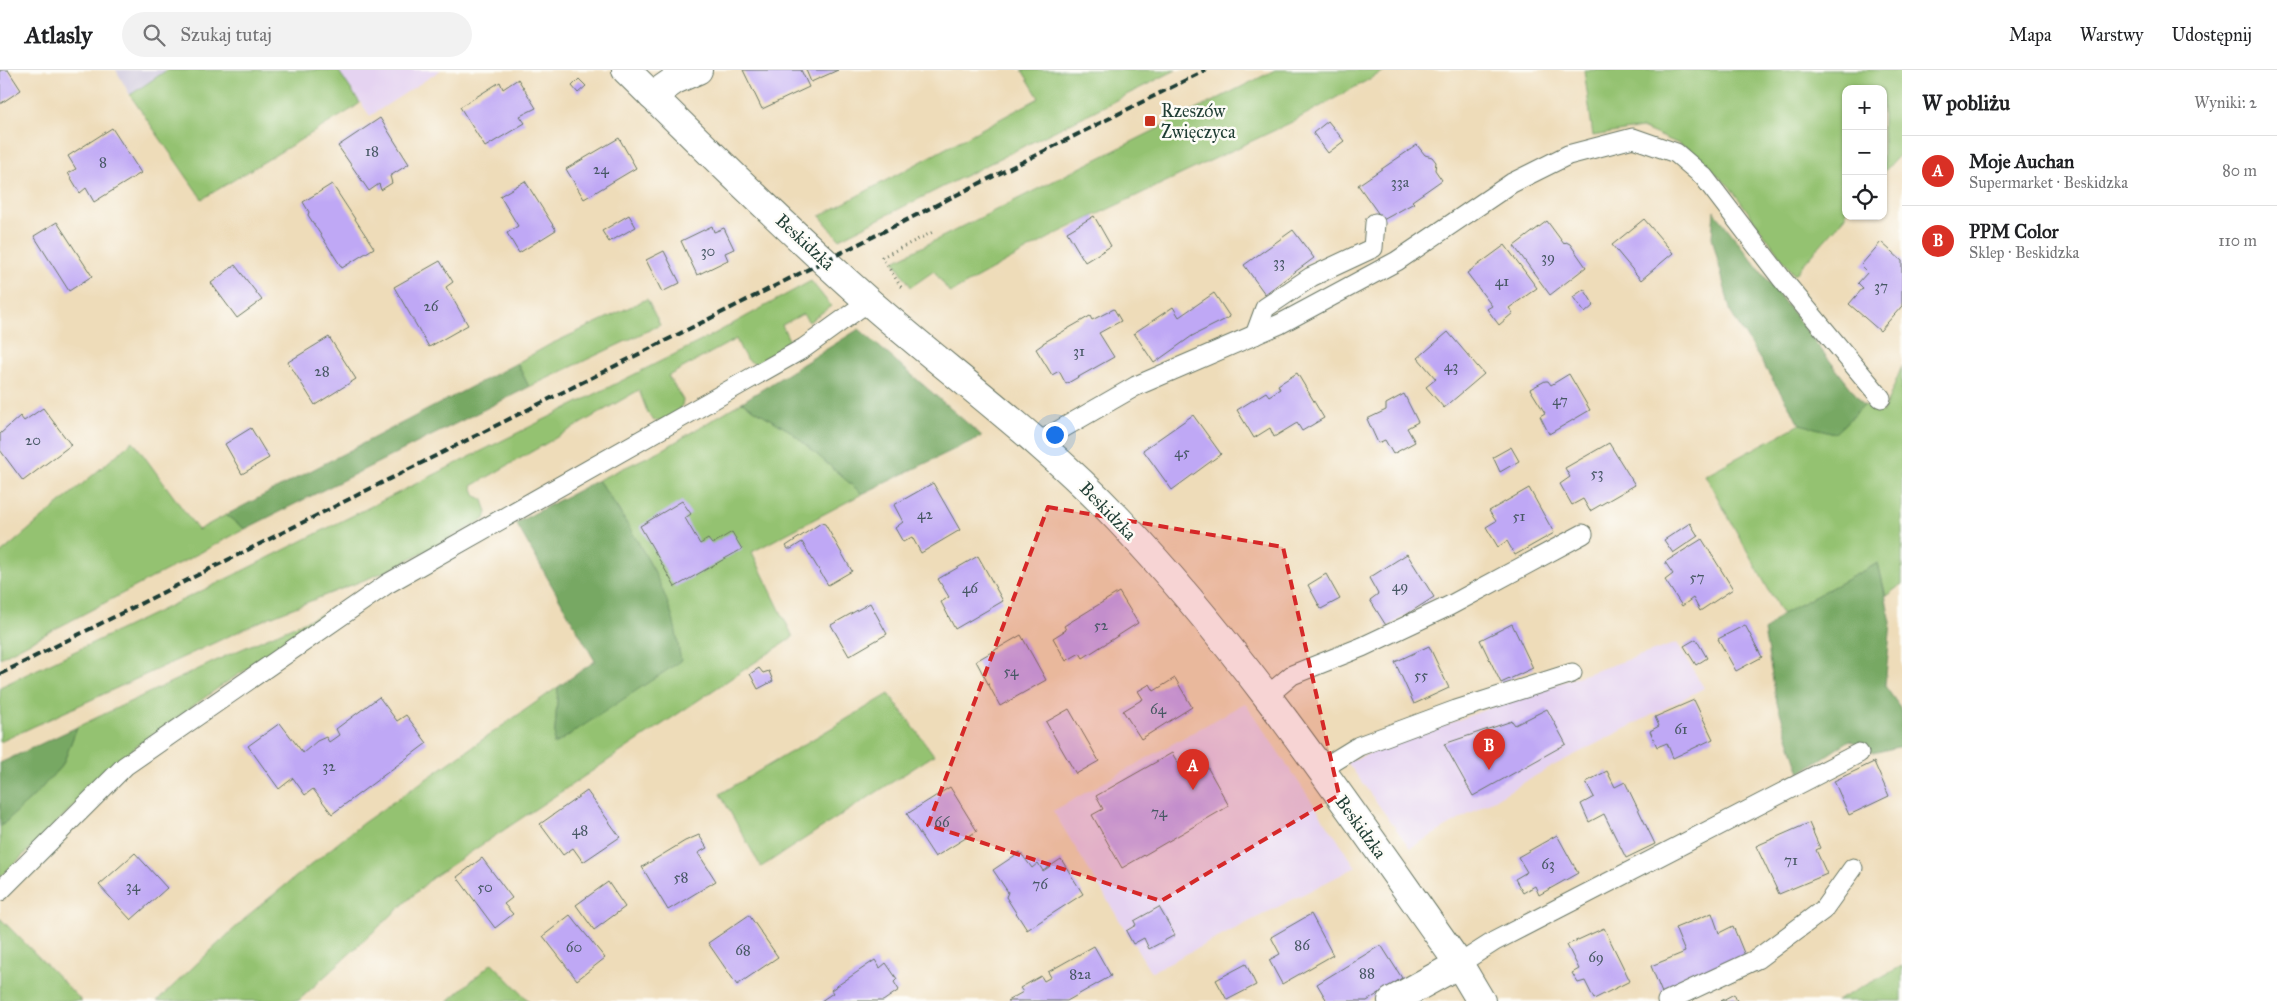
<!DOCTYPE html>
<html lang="pl">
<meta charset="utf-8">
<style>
body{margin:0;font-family:"IM FELL Great Primer",serif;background:#f2f2f2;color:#202124}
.controls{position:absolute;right:15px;top:15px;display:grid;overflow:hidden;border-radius:10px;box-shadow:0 1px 4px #0004}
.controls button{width:45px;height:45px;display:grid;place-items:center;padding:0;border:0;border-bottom:1px solid #e0e0e0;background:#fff;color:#202124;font:25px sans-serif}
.you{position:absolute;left:1054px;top:364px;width:18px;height:18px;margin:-12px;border:4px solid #fff;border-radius:50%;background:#1a73e8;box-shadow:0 0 0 8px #1a73e833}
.badge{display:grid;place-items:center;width:32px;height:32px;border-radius:50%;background:#d93025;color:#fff;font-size:16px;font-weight:700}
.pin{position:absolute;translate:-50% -41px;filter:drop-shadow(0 1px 2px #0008)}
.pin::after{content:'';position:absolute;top:26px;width:18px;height:15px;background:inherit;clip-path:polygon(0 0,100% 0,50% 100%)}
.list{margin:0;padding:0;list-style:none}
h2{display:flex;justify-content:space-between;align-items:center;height:65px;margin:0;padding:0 20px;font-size:21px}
h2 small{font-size:16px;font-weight:400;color:#757577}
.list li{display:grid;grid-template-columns:32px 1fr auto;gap:15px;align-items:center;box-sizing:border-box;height:70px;padding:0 20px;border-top:1px solid #e0e0e0}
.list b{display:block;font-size:19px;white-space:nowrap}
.list p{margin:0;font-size:16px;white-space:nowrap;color:#757577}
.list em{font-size:16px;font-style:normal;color:#757577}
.icon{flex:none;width:28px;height:28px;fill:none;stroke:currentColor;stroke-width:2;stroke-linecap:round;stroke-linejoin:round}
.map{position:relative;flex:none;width:1902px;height:931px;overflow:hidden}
header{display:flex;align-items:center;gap:30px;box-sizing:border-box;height:70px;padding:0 25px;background:#fff;border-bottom:1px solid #e0e0e0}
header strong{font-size:24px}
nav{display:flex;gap:28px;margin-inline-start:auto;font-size:18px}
.search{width:350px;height:45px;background:#f2f2f2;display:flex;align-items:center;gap:12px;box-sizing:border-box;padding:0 18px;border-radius:28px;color:#757577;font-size:19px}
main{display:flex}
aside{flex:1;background:#fff}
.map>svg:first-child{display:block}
.built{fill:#e5d3f1}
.industrial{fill:#c7c0d9}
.green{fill:#94c271;stroke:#5a8052}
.forest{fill:#77a863;stroke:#4b724c}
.building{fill:#bfa8f5}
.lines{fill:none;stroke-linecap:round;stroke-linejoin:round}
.service-casing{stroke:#677563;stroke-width:21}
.minor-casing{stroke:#677563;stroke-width:30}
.tertiary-casing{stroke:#677563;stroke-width:30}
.path{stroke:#677563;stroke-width:3;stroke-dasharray:1 4;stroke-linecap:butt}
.service{stroke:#fff;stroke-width:19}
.minor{stroke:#fff;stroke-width:28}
.tertiary{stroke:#fff;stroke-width:28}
.rail{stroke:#1f3d34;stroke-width:4;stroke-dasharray:8 4;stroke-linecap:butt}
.marked{fill:#d62828;fill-opacity:0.2;stroke:#d62828;stroke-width:4;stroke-dasharray:10 6;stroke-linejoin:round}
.poi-dot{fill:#c8321e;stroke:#fdfcf7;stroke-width:2}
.labels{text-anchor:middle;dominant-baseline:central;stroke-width:5;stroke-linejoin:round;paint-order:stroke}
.number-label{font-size:15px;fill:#475864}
.poi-label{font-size:18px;fill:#1f3d34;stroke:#fdfcf7;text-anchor:start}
.street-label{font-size:18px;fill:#1f3d34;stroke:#fdfcf7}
</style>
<header>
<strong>Atlasly</strong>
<div class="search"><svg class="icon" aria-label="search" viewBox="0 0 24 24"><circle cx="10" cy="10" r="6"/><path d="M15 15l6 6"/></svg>Szukaj tutaj</div>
<nav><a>Mapa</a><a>Warstwy</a><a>Udostępnij</a></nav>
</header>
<main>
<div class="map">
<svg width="1902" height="931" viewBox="0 0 1902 931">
<rect width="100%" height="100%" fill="#fdfcf7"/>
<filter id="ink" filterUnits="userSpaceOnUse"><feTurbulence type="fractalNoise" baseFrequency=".02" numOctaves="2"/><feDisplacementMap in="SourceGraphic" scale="10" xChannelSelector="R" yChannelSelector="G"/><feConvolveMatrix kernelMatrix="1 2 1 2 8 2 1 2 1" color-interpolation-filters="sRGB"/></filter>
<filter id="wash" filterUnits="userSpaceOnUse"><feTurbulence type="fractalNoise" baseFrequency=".0096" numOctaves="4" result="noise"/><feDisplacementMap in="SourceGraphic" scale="20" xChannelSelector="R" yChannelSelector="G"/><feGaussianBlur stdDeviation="1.12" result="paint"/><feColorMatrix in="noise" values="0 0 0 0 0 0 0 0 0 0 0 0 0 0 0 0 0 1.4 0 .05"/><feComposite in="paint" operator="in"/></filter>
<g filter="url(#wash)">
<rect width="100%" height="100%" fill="#eedcb9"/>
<g class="built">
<path d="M338 0H441L370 46Z"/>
<path d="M1677 573 1704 618 1549 698 1410 778 1347 692 1524 625Z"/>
<path d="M1245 633 1356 797 1151 902 1053 741Z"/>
</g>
<path class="industrial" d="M116 0H167L130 25Z"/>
<g class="green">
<path d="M167 0H338L360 33 352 39 202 129 130 25Z"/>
<path d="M1022 0H1176L839 169 820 146 1039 28Z"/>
<path d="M1275 0H1386L1292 52 1058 163 950 223 934 201 911 217 894 191Z"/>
<path d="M1584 0H1902V82L1883 103V19H1846V146L1794 205 1730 117 1688 78 1642 58 1593 66Z"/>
<path d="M811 211 831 236 809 252 803 244 782 255 792 276C781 283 762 301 748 290 743 286 739 275 736 269L668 306 683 330 681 340 662 351 654 350 648 344 639 320 472 416 476 426 483 430 487 442 485 449 387 501 270 547 0 672V617L216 514 705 269Z"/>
<path d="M647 229 660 255 529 317 517 293 549 275Z"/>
<path d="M1902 296V514L1886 526 1878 493 1782 544 1705 405 1800 354 1835 363 1864 335 1883 342Z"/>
<path d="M742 332 790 361 862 424 752 482 793 567 432 808 298 931H157L252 842 363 753 558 617 554 674 655 502 620 442 598 410 662 380Z"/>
<path d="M133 371 198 460 226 445 245 459 0 588V484Z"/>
<path d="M322 544 318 553 221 616 130 681 0 808V757L36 724 63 694 77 657 228 585Z"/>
<path d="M889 624 934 685 761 797 720 724Z"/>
<path d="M0 848 82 931H0Z"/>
<path d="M492 893 529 931H448Z"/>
<path d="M1902 896V931H1836Z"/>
</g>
<g class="forest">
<path d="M1714 141 1864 335 1835 363 1800 354 1731 243 1712 167Z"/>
<path d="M859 259 982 366 862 424 790 361 742 332Z"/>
<path d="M517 293 529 317 245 459 226 445Z"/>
<path d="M598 410C627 453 658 499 673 549 677 562 678 577 681 591L554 675 558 617 595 591 516 453Z"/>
<path d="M1878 493 1891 552 1885 616 1902 640V676L1873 683 1850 670 1800 703 1777 633 1764 561 1782 544Z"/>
<path d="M77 657 63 694 36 724 0 757V693Z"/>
</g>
<g id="blocks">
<g class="building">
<path d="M0 0H8L21 20 0 34Z"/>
<path d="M743 0H801L809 17 762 39Z"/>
<path d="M806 0H838L811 12Z"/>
<path d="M518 9 536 38 520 46 525 53 485 77 460 37 500 12 503 19Z"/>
<path d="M579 9 586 16 578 23 572 16Z"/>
<path d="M380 48 409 94 390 106 392 113 381 120 379 114 369 121 338 76Z"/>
<path d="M1328 51 1344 71 1328 83 1313 63Z"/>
<path d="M112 58 141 103 94 132 86 118 80 123 68 103 76 99 68 86Z"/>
<path d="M619 68 636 98 584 129 566 99Z"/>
<path d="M1417 75 1425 85 1432 87 1436 92 1435 100 1442 110 1412 131 1414 133 1383 150 1358 115Z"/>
<path d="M525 111 556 160 519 183 507 163 518 156 500 126Z"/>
<path d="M332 114 374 178 342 198 308 145 309 142 303 132Z"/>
<path d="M629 145 636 157 609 172 602 161Z"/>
<path d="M1094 146 1111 176 1085 192 1067 162Z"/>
<path d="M1644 149 1673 183 1641 210 1612 175Z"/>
<path d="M1547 151 1564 174 1566 172 1570 174 1586 197 1550 225 1514 176Z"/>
<path d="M57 152 92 206 69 221 34 166Z"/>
<path d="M712 156 714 162 724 158 734 179 725 183 728 190 697 205 681 171Z"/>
<path d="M1293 160 1314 188 1265 224 1244 195Z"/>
<path d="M1881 172 1902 191V236L1880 261 1849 234 1863 218 1858 213 1868 202 1861 195Z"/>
<path d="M1505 175 1537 218 1509 238 1513 243 1499 255 1487 239 1492 236 1467 203Z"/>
<path d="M664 181 680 213 662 222 646 190Z"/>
<path d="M440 191 453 212 446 217 468 255 429 277 394 217Z"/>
<path d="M235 195 262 230 237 248 211 213Z"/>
<path d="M1584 219 1594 235 1585 243 1573 227Z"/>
<path d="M1214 223 1230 247 1192 266 1154 293 1134 263 1173 237 1179 247Z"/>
<path d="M1114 239 1121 251 1099 263 1114 287 1066 314 1059 301 1052 305 1036 279 1043 274V273L1090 246 1092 250Z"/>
<path d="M1448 262 1484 304 1444 338 1426 317 1436 309 1418 288Z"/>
<path d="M329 267 356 309 315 335 288 292Z"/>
<path d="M1297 303 1324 348 1302 361 1297 353 1274 367 1270 358 1254 368 1237 340 1266 322 1269 326 1280 319 1278 315Z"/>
<path d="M1569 304 1590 340 1549 364 1540 346 1545 343 1530 319 1545 311H1548L1551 315Z"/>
<path d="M1404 324 1418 352 1407 358 1415 372 1393 384 1385 370 1378 373 1367 349 1386 340V334Z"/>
<path d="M43 338 71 375 23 411 0 380V364L20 346 24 351Z"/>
<path d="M1193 345 1221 384 1172 420 1143 380Z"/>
<path d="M251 358 269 388 242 404 225 374Z"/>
<path d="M1609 373 1635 415 1590 441 1583 429 1572 435 1560 414 1570 407 1565 398Z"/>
<path d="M1511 377 1519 391 1500 402 1493 387Z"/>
<path d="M933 413 960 460 921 483 912 467 903 472 895 458 903 452 894 435Z"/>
<path d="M1529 418 1554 463 1515 485 1507 471 1498 477 1486 457 1496 451 1489 441Z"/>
<path d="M682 431 691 444 685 448 700 474 708 469 712 474 732 462 742 479 675 517 640 456Z"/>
<path d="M821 453 825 454 852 501 828 515 802 472 791 479H788L786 476Z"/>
<path d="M1690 453 1698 466 1673 483 1664 470Z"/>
<path d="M1702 469 1733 519 1700 541 1693 528 1682 536 1665 510 1673 504 1665 492Z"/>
<path d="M1407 484 1434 527 1387 557 1370 530 1378 524 1369 508Z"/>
<path d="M978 486 1003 531 955 559 941 532 949 527 938 509Z"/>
<path d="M1326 504 1340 529 1321 539 1308 515Z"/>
<path d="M1119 522 1138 553 1083 588 1080 583 1066 591 1053 568 1066 560 1064 556Z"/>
<path d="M870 533 887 564 849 586 831 555Z"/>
<path d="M1512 554 1533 598 1501 613 1480 570Z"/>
<path d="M1745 555 1762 587 1736 601 1718 569Z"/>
<path d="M1021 565 1046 610 1000 636 976 591Z"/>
<path d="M1696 569 1707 588 1696 595 1684 576Z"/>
<path d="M1429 576 1449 618 1414 634 1395 592Z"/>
<path d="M759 598 763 603 769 601 773 611 758 619 750 604Z"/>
<path d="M1175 608 1192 637 1141 669 1123 641 1143 629 1138 621 1150 614 1154 621Z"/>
<path d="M379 627 397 651 406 645 427 673 332 744 313 719 305 725 293 708 279 719 248 676 280 653 303 683 317 671 326 667 329 672 339 665 336 659Z"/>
<path d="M1694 630 1713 669 1673 688 1667 673 1657 677 1650 661 1659 656 1655 647Z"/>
<path d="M1069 639 1099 691 1076 704 1046 652Z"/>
<path d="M1547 639 1566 674 1473 726 1444 674 1512 651 1515 655Z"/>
<path d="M1172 683 1179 695 1200 684 1229 736 1122 798 1092 745 1103 739 1096 726Z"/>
<path d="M1874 692 1889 726 1849 745 1834 711Z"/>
<path d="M1607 701 1615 717 1625 712 1655 774 1626 788 1604 744 1589 752 1581 734 1594 727 1586 712Z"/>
<path d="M950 717 977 761 935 787 907 744Z"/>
<path d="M587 721 620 767 583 792 573 778 563 785 540 754Z"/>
<path d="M1809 753 1820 778 1816 780 1827 804 1779 824 1756 776Z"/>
<path d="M699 765 707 778 698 783 716 811 668 840 642 797 685 771Z"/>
<path d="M1557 765 1578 803 1539 825 1535 816 1523 823 1515 809 1527 802 1518 787Z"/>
<path d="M1020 782 1032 798 1038 793 1043 801 1061 789 1083 824 1027 860 1006 827 1008 822 993 800Z"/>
<path d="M135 783 167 818 131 850 99 815Z"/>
<path d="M482 788 512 828 504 834 513 844 495 858 457 807Z"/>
<path d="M608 812 625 837 594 860 576 835Z"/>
<path d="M1159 837 1175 865 1149 879 1144 868 1133 874 1126 861 1136 855 1134 851Z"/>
<path d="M1712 843 1719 863 1733 856 1746 888 1664 928 1651 896 1685 882 1675 858Z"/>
<path d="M1311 844 1333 885 1282 914 1269 890 1280 884 1271 867Z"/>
<path d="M570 845 605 888 577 910 543 866Z"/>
<path d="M749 845 778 887 737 915 708 873Z"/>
<path d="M1604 858 1630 911 1594 929 1585 911 1578 913 1572 903 1579 899 1567 875Z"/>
<path d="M1381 875 1402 908 1367 931H1327L1317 914Z"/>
<path d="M1094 876 1111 906 1067 931H1007L1023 922 1020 918 1041 906 1044 911 1051 907 1048 902Z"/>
<path d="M875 890 880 898 886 893 897 909 894 912 899 920 883 931H821L833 923 831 920Z"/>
<path d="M1246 894 1256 915 1227 930 1216 910Z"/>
<path d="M1734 924 1737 931H1721Z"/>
</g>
</g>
</g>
<g filter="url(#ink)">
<use href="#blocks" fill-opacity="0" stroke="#677563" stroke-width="1"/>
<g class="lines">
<g class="service-casing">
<g id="service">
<path d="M1255 265 1265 238 1311 207 1373 178 1375 153"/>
<path d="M1037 373 1136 316 1280 254 1397 191 1512 113 1568 85 1633 68 1676 83 1704 107 1782 209 1881 328"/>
<path d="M1266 627 1292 605 1362 577 1449 536 1583 464"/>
<path d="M1320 700 1359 676 1456 640 1572 603"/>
<path d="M0 821 125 696 387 514 804 278 869 231"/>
<path d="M1459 894 1495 871 1859 683"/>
<path d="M1667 931 1757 889 1823 840 1853 798"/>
</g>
</g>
<g class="minor-casing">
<g id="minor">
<path d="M652 26 675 10 698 0"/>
<path d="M1392 931 1459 894"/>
</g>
</g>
<g class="tertiary-casing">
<path id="tertiary" d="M626 0C705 78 784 156 867 230 950 303 1041 368 1118 449 1246 584 1351 742 1459 894L1481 931"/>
</g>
<path class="path" d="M901 217 882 187 935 161"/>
<use href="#service" class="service"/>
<use href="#minor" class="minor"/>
<use href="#tertiary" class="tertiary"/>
<path class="rail" d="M0 604 1206 0"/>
</g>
</g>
<path class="marked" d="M1048 437 1283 477 1339 725 1161 831 928 755Z"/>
<rect class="poi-dot" x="1144" y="45" width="12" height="12" rx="2.5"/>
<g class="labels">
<g class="number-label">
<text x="372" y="81">18</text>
<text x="103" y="92">8</text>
<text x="601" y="99">24</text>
<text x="1400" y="112">33a</text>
<text x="708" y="181">30</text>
<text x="1548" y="187">39</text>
<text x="1279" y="192">33</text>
<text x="1502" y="211">41</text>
<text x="1881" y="216">37</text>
<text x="431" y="236">26</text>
<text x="1079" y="281">31</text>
<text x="1451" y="296">43</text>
<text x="322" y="301">28</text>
<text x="1560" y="330">47</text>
<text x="33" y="370">20</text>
<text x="1182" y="382">45</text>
<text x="1597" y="403">53</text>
<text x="925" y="444">42</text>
<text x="1519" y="446">51</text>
<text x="1697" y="507">57</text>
<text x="1400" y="516">49</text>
<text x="970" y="518">46</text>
<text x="1101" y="555">52</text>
<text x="1011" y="601">54</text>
<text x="1421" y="605">55</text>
<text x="1158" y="639">64</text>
<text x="1681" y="659">61</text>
<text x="329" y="696">32</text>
<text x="1159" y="742">74</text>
<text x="942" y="752">66</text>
<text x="580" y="760">48</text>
<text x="1791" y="790">71</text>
<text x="1548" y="794">63</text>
<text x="681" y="807">58</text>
<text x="1040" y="814">76</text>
<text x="133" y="816">34</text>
<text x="485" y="817">50</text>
<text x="1302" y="875">86</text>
<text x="574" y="877">60</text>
<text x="743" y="880">68</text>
<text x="1596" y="887">69</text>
<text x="1367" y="903">88</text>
<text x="1080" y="904">82a</text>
</g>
<g class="poi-label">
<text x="1161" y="41">Rzeszów<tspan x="1161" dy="21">Zwięczyca</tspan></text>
</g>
<g class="street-label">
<text transform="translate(805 172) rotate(43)">Beskidzka</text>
<text transform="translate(1108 441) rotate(46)">Beskidzka</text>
<text transform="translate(1361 757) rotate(54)">Beskidzka</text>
</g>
</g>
</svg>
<div class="controls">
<button>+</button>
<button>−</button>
<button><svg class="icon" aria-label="locate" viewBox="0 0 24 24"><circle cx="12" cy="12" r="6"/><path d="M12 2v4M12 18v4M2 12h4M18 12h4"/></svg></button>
</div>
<div class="you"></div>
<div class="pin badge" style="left:1193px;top:720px">A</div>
<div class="pin badge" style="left:1489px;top:700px">B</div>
</div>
<aside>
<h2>W pobliżu<small>Wyniki: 2</small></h2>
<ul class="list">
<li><span class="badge">A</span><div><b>Moje Auchan</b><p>Supermarket · Beskidzka</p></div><em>80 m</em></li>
<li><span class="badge">B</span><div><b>PPM Color</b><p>Sklep · Beskidzka</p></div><em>110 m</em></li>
</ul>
</aside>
</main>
